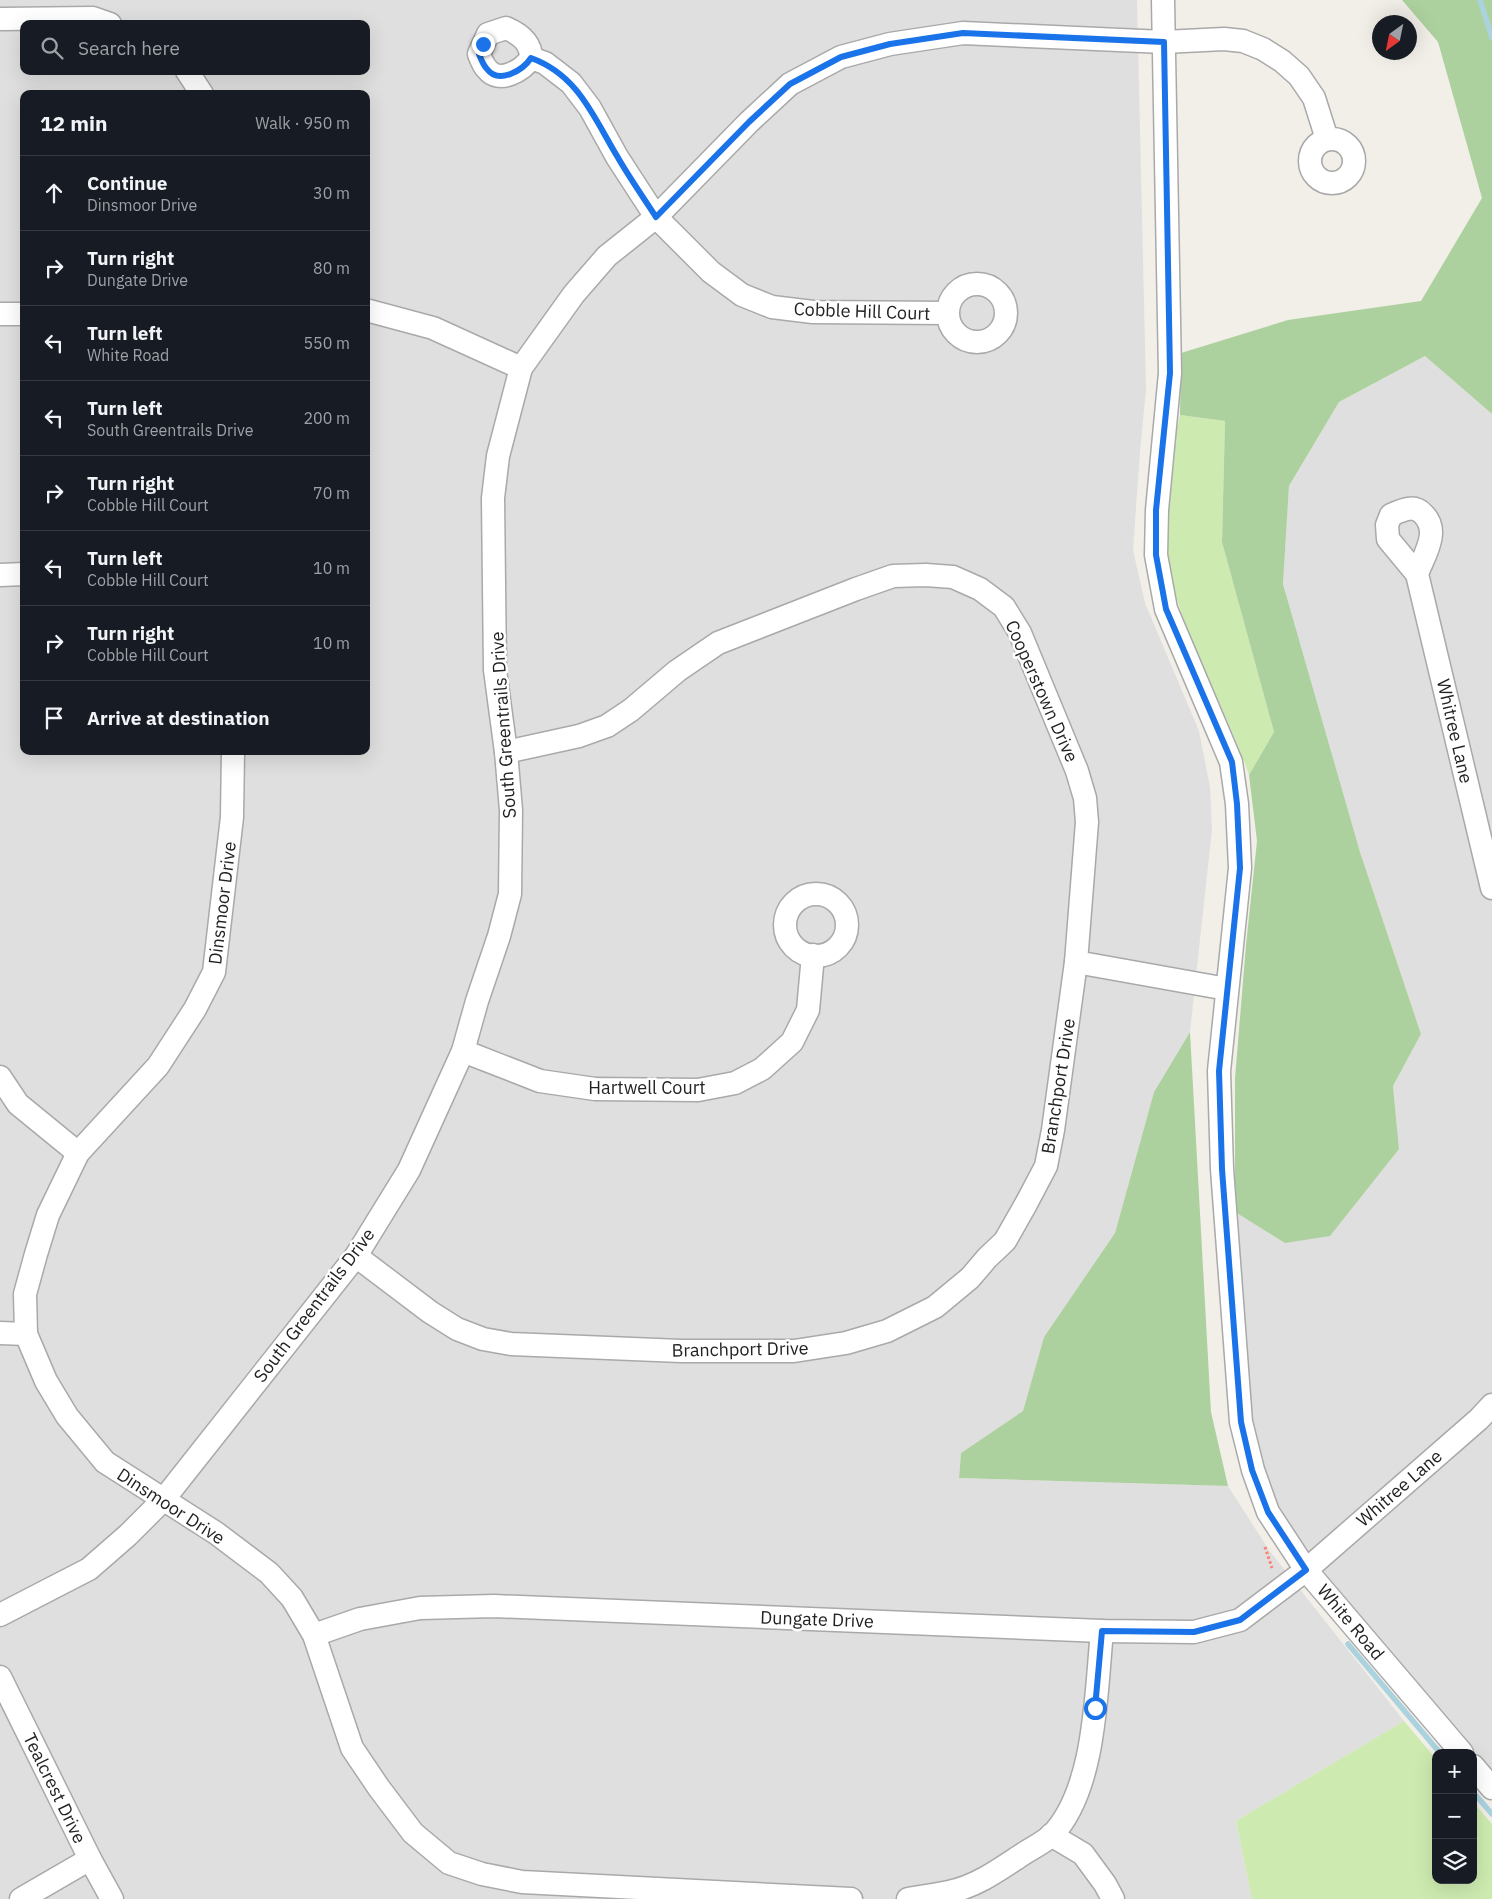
<!DOCTYPE html>
<meta charset="utf-8">
<style>
body{margin:0;font-family:"IBM Plex Sans",sans-serif;background:#20242c;color:#f1f3f6}
.controls{position:absolute;right:15px;bottom:15px;display:grid;overflow:hidden;border-radius:10px;box-shadow:0 5px 20px #0002}
.controls button{width:45px;height:45px;display:grid;place-items:center;padding:0;border:0;border-bottom:1px solid #363941;background:#171b24;color:#f1f3f6;font:25px sans-serif}
.compass{position:absolute;left:1372px;top:15px;width:45px;height:45px;border-radius:50%;background:#171b24;box-shadow:0 5px 20px #0002;rotate:213deg}
.stop{position:absolute;width:15px;height:15px;margin:-11px;border:4px solid #1a73e8;border-radius:50%;background:#fff}
.stop.end{background:#1a73e8;border-color:#fff;box-shadow:0 1px 5px #0008}
.list{margin:0;padding:0;list-style:none}
h2{display:flex;justify-content:space-between;align-items:center;height:65px;margin:0;padding:0 20px;font-size:21px}
h2 small{font-size:16px;font-weight:400;color:#9ea1a6}
.list li{display:grid;grid-template-columns:32px 1fr auto;gap:15px;align-items:center;box-sizing:border-box;height:75px;padding:0 20px;border-top:1px solid #363941}
.list b{display:block;font-size:19px;white-space:nowrap}
.list p{margin:0;font-size:16px;white-space:nowrap;color:#9ea1a6}
.list em{font-size:16px;font-style:normal;color:#9ea1a6}
.icon{flex:none;width:28px;height:28px;fill:none;stroke:currentColor;stroke-width:2;stroke-linecap:round;stroke-linejoin:round}
.map{position:relative;flex:none;width:1492px;height:1899px;overflow:hidden}
.search{position:absolute;background:#171b24;box-shadow:0 5px 20px #0002;left:20px;top:20px;width:350px;height:55px;display:flex;align-items:center;gap:12px;box-sizing:border-box;padding:0 18px;border-radius:10px;color:#9ea1a6;font-size:19px}
.panel{position:absolute;background:#171b24;box-shadow:0 5px 20px #0002;left:20px;top:90px;width:350px;height:665px;border-radius:10px}
.map>svg:first-child{display:block}
.residential{fill:#e0dfdf;fill-rule:evenodd}
.grass{fill:#cdebb0}
.forest{fill:#add19e}
.lines{fill:none;stroke-linecap:round;stroke-linejoin:round}
.stream{stroke:#aad3df;stroke-width:5.5}
.minor-casing{stroke:#a9a9a9;stroke-width:25}
.path{stroke:#fa8072;stroke-width:3;stroke-dasharray:2.5 2.5;stroke-linecap:butt}
.minor{stroke:#fff;stroke-width:22}
.route{stroke:#1a73e8;stroke-width:6}
.labels{text-anchor:middle;dominant-baseline:central;stroke-width:5;stroke-linejoin:round;paint-order:stroke}
.street-label{font-size:18px;fill:#222;stroke:#fff}
</style>
<div class="map">
<svg width="1492" height="1899" viewBox="0 0 1492 1899">
<rect width="100%" height="100%" fill="#f2efe9"/>
<g class="residential">
<path d="M0 0H1137L1146 389 1140 452 1133 550 1145 603 1199 731 1210 787 1212 829 1190 1032 1154 1092 1115 1233 1044 1337 1023 1411 961 1453 959 1478 1228 1486 1269 1550 1404 1721 1236 1821 1252 1899H0ZM24 24H366V71H24ZM24 94H366V751H24Z"/>
<path d="M1425 356 1492 414V1776L1332 1587 1282 1513 1260 1463 1247 1399 1235 1212 1285 1243 1399 1149 1393 1086 1421 1034 1360 852 1283 584 1289 486 1339 402Z"/>
</g>
<g class="grass">
<path d="M1180 415 1225 421 1222 542 1274 732 1249 775C1225 706 1185 641 1169 570 1158 519 1169 464 1180 415Z"/>
<path d="M1404 1721 1436 1759V1880H1473V1802L1492 1824V1899H1252L1236 1821Z"/>
</g>
<g class="forest">
<path d="M1402 0H1492V414L1425 356 1339 402 1289 486 1283 584 1360 852 1421 1034 1393 1086 1399 1149 1330 1236 1285 1243 1235 1212V1078L1246 945 1257 841 1249 775 1274 732 1222 542 1225 421 1180 415 1181 353 1288 320 1421 301 1482 198 1438 42Z"/>
<path d="M1190 1032 1211 1412 1228 1486 959 1478 961 1453 1023 1411 1044 1337 1115 1233 1154 1092Z"/>
</g>
<g class="lines">
<g class="stream">
<path d="M1480 0 1492 38"/>
<path d="M1348 1644 1440 1753"/>
<path d="M1473 1792 1492 1814"/>
</g>
<g class="minor-casing">
<g id="minor">
<path d="M1163 0 1170 373 1157 510 1156 555 1166 609 1231 762 1237 804 1240 868 1219 1071 1222 1169 1241 1422 1253 1470 1268 1512 1306 1570 1462 1753"/>
<path d="M0 19 93 18 110 24"/>
<path d="M506 28C520 34 531 42 531 58 523 70 499 85 487 69 483 65 481 59 479 54L488 34Z"/>
<path d="M531 58 545 63 571 83 590 108 617 157 656 217 711 272 742 295 772 307 813 312 947 313"/>
<path d="M187 71 202 94"/>
<circle cx="1332" cy="161" r="22"/>
<circle cx="977" cy="313" r="29"/>
<path d="M366 310 433 328 521 368"/>
<path d="M0 314H24"/>
<path d="M1417 574C1424 555 1441 531 1423 514 1414 504 1402 510 1391 515L1387 525 1388 539 1417 574 1492 888"/>
<path d="M0 575 24 574"/>
<path d="M233 751 232 817 214 972 195 1009 158 1066 78 1153 48 1215 36 1254 25 1294 26 1334 46 1381 67 1416 105 1462 216 1533 269 1573 292 1598 314 1635 352 1748 379 1788 413 1833 449 1863 482 1874 522 1882 851 1899"/>
<path d="M506 752 579 736 607 726 631 710 677 671 718 643 856 589 893 576 926 575 953 577 980 589 1004 607 1020 633 1077 771 1085 798 1087 822 1076 962 1227 989"/>
<circle cx="816" cy="925" r="31"/>
<path d="M463 1051 540 1081 595 1089 698 1090 735 1083 762 1069 792 1042 808 1010 813 955"/>
<path d="M0 1077 18 1104 78 1153"/>
<path d="M356 1256 430 1312 457 1329 483 1339 511 1344 681 1351H794L846 1343 887 1331 935 1307 970 1278 987 1258 1005 1241 1026 1204 1046 1166 1053 1130 1076 962"/>
<path d="M0 1333 26 1334"/>
<path d="M0 1615 89 1569 128 1535 164 1499 356 1256 409 1170 463 1051 477 1001 499 936 510 894 511 810 506 752 495 670 493 498 498 456 521 368 574 294 607 256 656 217 749 122 790 84 841 57 890 44 963 33 1164 42 1224 39 1243 41 1263 49 1282 61 1299 76 1314 98 1327 139"/>
<path d="M314 1635 360 1619 420 1608 494 1606 1102 1631 1194 1632 1240 1620 1306 1570 1479 1419 1492 1405"/>
<path d="M0 1677 90 1859 112 1899"/>
<path d="M1473 1766 1492 1788"/>
<path d="M1051 1835 1083 1854 1105 1884 1113 1899"/>
<path d="M21 1899 90 1859"/>
<path d="M908 1899C921 1897 935 1895 949 1892 974 1887 996 1872 1017 1858 1028 1850 1042 1844 1052 1835 1096 1789 1096 1691 1102 1631"/>
</g>
</g>
<path class="path" d="M1265 1547 1272 1568"/>
<use href="#minor" class="minor"/>
</g>
<g class="lines">
<path class="route" d="M483 44 479 54C481 59 483 65 487 69 499 85 523 70 531 58 578 75 593 116 617 156 629 177 643 197 656 217L749 122 790 84 841 57 890 44 963 33 1164 42 1170 373 1156 510V555L1166 609 1232 762 1237 804 1240 868 1219 1071 1222 1169 1241 1422 1252 1470 1268 1512 1306 1570 1240 1620 1194 1632 1102 1631 1095 1708"/>
</g>
<g class="labels">
<g class="street-label">
<text transform="translate(862 311) rotate(2)">Cobble Hill Court</text>
<text transform="translate(1042 691) rotate(66)">Cooperstown Drive</text>
<text transform="translate(503 725) rotate(-94)">South Greentrails Drive</text>
<text transform="translate(1455 731) rotate(77)">Whitree Lane</text>
<text transform="translate(222 903) rotate(-83)">Dinsmoor Drive</text>
<text transform="translate(1058 1086) rotate(-81)">Branchport Drive</text>
<text x="647" y="1087">Hartwell Court</text>
<text transform="translate(314 1305) rotate(-53)">South Greentrails Drive</text>
<text transform="translate(740 1349) rotate(-1)">Branchport Drive</text>
<text transform="translate(1399 1488) rotate(-41)">Whitree Lane</text>
<text transform="translate(171 1506) rotate(33)">Dinsmoor Drive</text>
<text transform="translate(817 1619) rotate(2)">Dungate Drive</text>
<text transform="translate(1351 1622) rotate(50)">White Road</text>
<text transform="translate(55 1788) rotate(64)">Tealcrest Drive</text>
</g>
</g>
</svg>
<div class="controls">
<button>+</button>
<button>−</button>
<button><svg class="icon" aria-label="layers" viewBox="0 0 24 24"><path d="M12 4l9 5-9 5-9-5zM3 14l9 5 9-5"/></svg></button>
</div>
<svg class="compass" viewBox="-18 -18 36 36"><path d="M0-13l5 13h-10z" fill="#e53935"/><path d="M0 13l5-13h-10z" fill="#9ea1a6"/></svg>
<div class="stop" style="left:1095px;top:1708px"></div>
<div class="stop end" style="left:483px;top:44px"></div>
<div class="search"><svg class="icon" aria-label="search" viewBox="0 0 24 24"><circle cx="10" cy="10" r="6"/><path d="M15 15l6 6"/></svg>Search here</div>
<section class="panel">
<h2>12 min<small>Walk · 950 m</small></h2>
<ul class="list">
<li><svg class="icon" aria-label="ahead" viewBox="0 0 24 24"><path d="M12 20V5M6 11l6-6 6 6"/></svg><div><b>Continue</b><p>Dinsmoor Drive</p></div><em>30 m</em></li>
<li><svg class="icon" aria-label="right" viewBox="0 0 24 24"><path d="M7 20v-9h11M14 6l5 5-5 5"/></svg><div><b>Turn right</b><p>Dungate Drive</p></div><em>80 m</em></li>
<li><svg class="icon" aria-label="left" viewBox="0 0 24 24"><path d="M17 20v-9H6M10 6l-5 5 5 5"/></svg><div><b>Turn left</b><p>White Road</p></div><em>550 m</em></li>
<li><svg class="icon" aria-label="left" viewBox="0 0 24 24"><path d="M17 20v-9H6M10 6l-5 5 5 5"/></svg><div><b>Turn left</b><p>South Greentrails Drive</p></div><em>200 m</em></li>
<li><svg class="icon" aria-label="right" viewBox="0 0 24 24"><path d="M7 20v-9h11M14 6l5 5-5 5"/></svg><div><b>Turn right</b><p>Cobble Hill Court</p></div><em>70 m</em></li>
<li><svg class="icon" aria-label="left" viewBox="0 0 24 24"><path d="M17 20v-9H6M10 6l-5 5 5 5"/></svg><div><b>Turn left</b><p>Cobble Hill Court</p></div><em>10 m</em></li>
<li><svg class="icon" aria-label="right" viewBox="0 0 24 24"><path d="M7 20v-9h11M14 6l5 5-5 5"/></svg><div><b>Turn right</b><p>Cobble Hill Court</p></div><em>10 m</em></li>
<li><svg class="icon" aria-label="arrive" viewBox="0 0 24 24"><path d="M6 21V4h12l-3 4 3 4H6"/></svg><div><b>Arrive at destination</b></div></li>
</ul>
</section>
</div>
